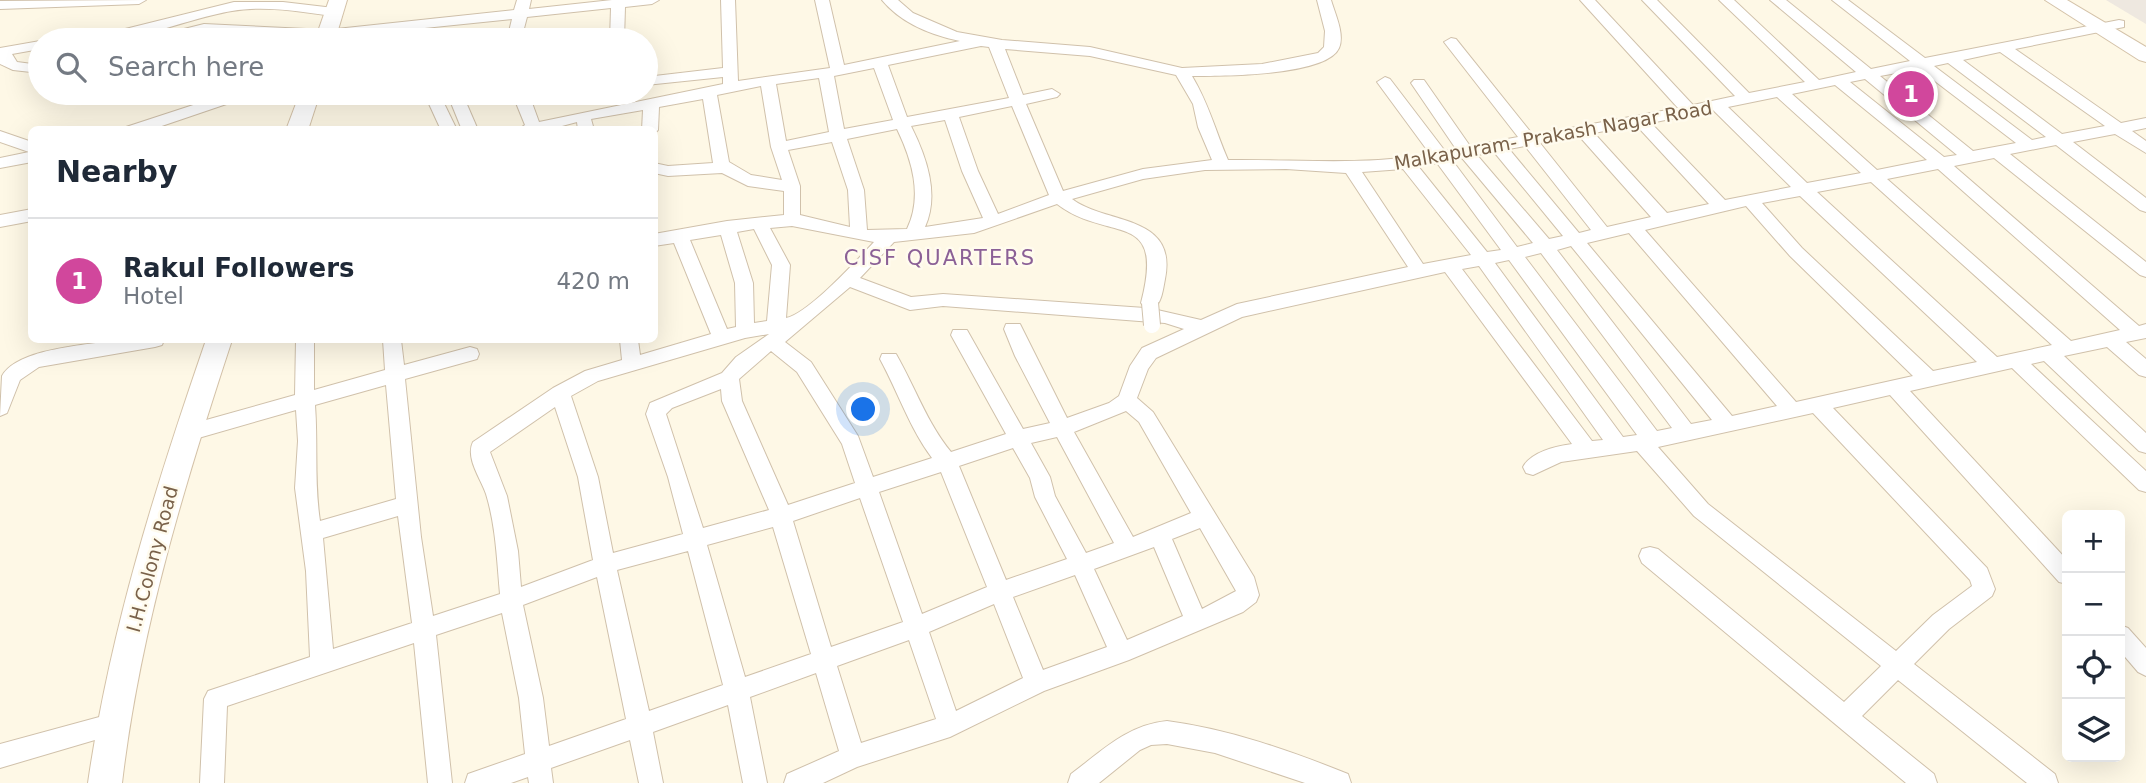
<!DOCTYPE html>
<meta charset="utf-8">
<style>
body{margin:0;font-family:"DejaVu Sans",sans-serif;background:#f6f6f7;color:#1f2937}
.controls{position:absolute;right:21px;bottom:21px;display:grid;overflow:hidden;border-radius:10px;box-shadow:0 7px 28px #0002}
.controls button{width:63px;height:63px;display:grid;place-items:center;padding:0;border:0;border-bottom:2px solid #e0e1e3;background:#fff;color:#1f2937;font:35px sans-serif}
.you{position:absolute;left:864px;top:410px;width:24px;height:24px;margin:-18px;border:5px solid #fff;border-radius:50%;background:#1a73e8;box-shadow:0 0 0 10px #1a73e833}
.badge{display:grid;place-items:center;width:46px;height:46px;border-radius:50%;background:#0b8043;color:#fff;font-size:23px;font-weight:700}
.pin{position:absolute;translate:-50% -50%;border:4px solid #fff;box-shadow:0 2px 7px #0006}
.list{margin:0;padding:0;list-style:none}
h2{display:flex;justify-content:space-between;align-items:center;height:91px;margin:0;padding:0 28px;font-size:30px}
h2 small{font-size:23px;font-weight:400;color:#747a83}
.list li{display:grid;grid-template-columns:46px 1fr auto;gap:21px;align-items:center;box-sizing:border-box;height:126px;padding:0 28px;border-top:2px solid #e0e1e3}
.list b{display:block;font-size:26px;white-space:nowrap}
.list p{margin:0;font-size:23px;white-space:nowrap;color:#747a83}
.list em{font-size:23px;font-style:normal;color:#747a83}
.icon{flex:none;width:38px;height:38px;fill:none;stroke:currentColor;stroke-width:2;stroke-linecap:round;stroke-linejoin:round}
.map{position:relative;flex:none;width:2146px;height:783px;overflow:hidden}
.search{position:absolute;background:#fff;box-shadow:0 7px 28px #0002;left:28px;top:28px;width:630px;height:77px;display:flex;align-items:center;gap:18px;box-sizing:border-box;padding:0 24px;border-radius:38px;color:#747a83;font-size:26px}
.panel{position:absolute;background:#fff;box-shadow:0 7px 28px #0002;left:28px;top:126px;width:630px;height:217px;border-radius:10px}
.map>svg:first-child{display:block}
.industrial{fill:#eee8e0}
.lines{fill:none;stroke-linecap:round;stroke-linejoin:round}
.street-casing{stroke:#d0c1ab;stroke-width:2}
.secondary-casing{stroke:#d4c2a8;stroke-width:2}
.street{fill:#fff;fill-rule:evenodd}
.secondary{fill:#fff;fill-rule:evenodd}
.street-bridge-casing{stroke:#d0c1ab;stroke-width:18;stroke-linecap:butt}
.street-bridge{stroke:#fff;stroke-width:16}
.labels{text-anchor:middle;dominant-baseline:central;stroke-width:5;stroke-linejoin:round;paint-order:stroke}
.street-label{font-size:19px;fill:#796149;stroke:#fffbee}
.neighbourhood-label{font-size:21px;letter-spacing:2px;fill:#8b6096;stroke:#fffbee}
</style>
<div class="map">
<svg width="2146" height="783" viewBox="0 0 2146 783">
<rect width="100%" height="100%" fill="#fef8e6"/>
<path class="industrial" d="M2106 0H2146V24Z"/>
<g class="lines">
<g class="street-casing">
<g id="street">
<path d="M146 0 139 4 0 9V1Z"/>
<path d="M517 0H531L529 9 612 0H659L652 4 625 7 624 40H610L611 8 527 17 521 40H507L512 19 327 38 204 32 173 40H150L152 37 204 24 327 30 514 10Z"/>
<path d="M721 0H735L738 81 830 68 815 0H829L844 65 960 41C931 35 901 23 882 0H898L913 13 957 32 1002 40 1090 47 1182 68 1262 64 1318 53 1324 47 1325 31 1317 0H1331C1335 14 1345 34 1339 48 1327 76 1220 76 1192 76 1209 104 1215 130 1228 160 1296 159 1363 166 1430 154L1377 82 1385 77 1390 79 1445 151 1456 149 1411 83 1414 80H1424L1470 146 1518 137 1444 42 1451 38 1456 39 1533 135 1678 108 1580 0H1595L1693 105 1735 96 1642 0H1657L1749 93 1805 82 1719 0H1734L1819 80 1856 72 1770 0H1786L1871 69 1910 61 1832 0H1848L1925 58 2119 20 2124 21V27L2015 49 2121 123 2146 118V128L2132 131 2146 141V153L2115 134 2073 142 2146 198V212L2140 210 2056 145 2010 154 2146 262V277L2140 275 1994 158 1954 166 2139 326 2146 324V338L2126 342 2146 359V377L2139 375 2107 347 2064 356 2146 433V453L2139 451 2044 361 2031 364 2146 471V492L2139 490 2012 368 1910 391 2067 560V584L2059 582 1890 395 1833 408 1987 568 1995 589 1992 596 1949 629 1914 664 2055 774 2058 783H2027L1898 680 1862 716 1934 774 1937 783H1906L1642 563 1639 556 1642 549 1650 547 1658 549 1844 702 1881 666 1694 516 1637 451 1561 462 1533 475 1526 473 1523 467C1531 452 1556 446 1572 444L1445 272 1242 317 1156 358 1148 369 1137 398 1153 412 1254 577 1259 595 1256 602 1243 612 1129 660 1044 691 950 737 857 767 823 783H784L787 774 839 751 816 673 750 697 767 783H743L728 705 653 732 663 783H639L630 740 551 768 553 783H529L528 777 511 783H465L468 774 525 754 519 698 502 613 436 635 452 783H428L414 643 227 706 224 783H200L204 699 208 691 310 657 306 571 295 488 298 441 296 410 188 441 181 439 178 433 181 427 295 395 296 340H314V390L385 370 383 340H401L404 365 470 347 477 349 479 354 477 359 405 379 421 537 433 616 500 594C497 562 496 526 486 494 481 479 465 458 473 442L553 388 585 371 622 360 620 340H638L640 355 711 334 674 243 654 246V234L727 221 784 215V191L748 186 722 173 668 176 654 173V163L668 166 713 163 703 99 659 107 658 130 654 134V130H642L643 110 591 119 594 130H578L577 122 547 130H517L525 125 512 93H560L558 96 531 100 539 122 723 84V77L646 85V77L723 68ZM981 46 989 47 1009 98 907 117 888 65ZM1005 49 1090 56 1176 75 1193 104 1198 127 1212 160 1143 169 1063 191 1026 104 1057 97 1060 94 1052 89 1023 95ZM2000 52 2105 126 2062 134 1963 60ZM1948 63 2046 137 2032 140 1934 66ZM874 68 893 120 844 129 834 76ZM1919 69 2016 143 1973 151 1880 76ZM819 78 829 132 786 141 776 84ZM1865 79 1957 155 1944 157 1850 82ZM1835 85 1927 160 1877 170 1792 94ZM761 86 771 147 782 180 751 175 729 162 717 95ZM1777 97 1861 173 1807 183 1728 107ZM1012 106 1049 195 998 214 978 171 959 117ZM1713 110 1791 187 1725 200 1651 123ZM945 120 962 171 983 218 925 227C940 194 926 156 911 126ZM1636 125 1709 204 1667 213 1594 133ZM897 129C912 160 923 196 907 229L867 230 864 190 847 139ZM1579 136 1651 217 1607 227 1540 143ZM832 142 848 190 850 227 800 215V186L788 150ZM1525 146 1591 230 1579 233 1509 149ZM1494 152 1563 236 1549 239 1477 155ZM1462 158 1533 243 1517 247 1452 160ZM1437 163 1501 250 1487 252 1418 166ZM1286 169 1346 173 1408 267 1237 304 1201 320 1153 309C1162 303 1163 289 1165 279 1178 214 1107 225 1072 199L1143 179 1205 170ZM1403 169 1471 255 1423 264 1362 172ZM1938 169 2120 330 2071 341 1887 179ZM1871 182 2052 345 1997 357 1817 192ZM1800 196 1977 362 1933 371 1802 248 1762 203ZM1057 204C1109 244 1166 207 1141 303L1145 308 943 294 911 297 860 278 894 242 974 233ZM1746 206 1790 256 1913 376 1796 402 1645 230ZM792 226 874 242C857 260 808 314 786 318L790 265 770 228ZM754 229 772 265 767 321 754 323 753 283 737 232ZM1629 233 1777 406 1732 416 1587 243ZM721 235 735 283 736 327 727 329 690 240ZM1571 246 1712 420 1691 424 1557 250ZM1541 253 1672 428 1657 431 1525 257ZM1509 260 1637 435 1623 437 1495 263ZM1479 266 1603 440 1592 441 1462 269ZM850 287 910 310 943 306 1165 323 1184 329 1142 348 1130 366 1119 396 1109 403 1067 418 1020 324H1006L1004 329 1015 356 1050 423 1023 429 967 330H953L951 335 1006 434 951 452C927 423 915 387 896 354H882L880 359C898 392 910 429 932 458L873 477 858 436 811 362 785 342ZM769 334 736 357 722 373 650 403 646 414 668 477 683 534 613 553 598 477 571 396 598 381 745 338ZM771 351 797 372 842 444 855 483 788 505 742 401 739 379ZM386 385 396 499 320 521C314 482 318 444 315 405ZM721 389 722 401 769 510 703 528 666 414 672 408ZM555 407 578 477 593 560 521 587 518 551 507 496 490 452ZM1126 411 1139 422 1191 513 1133 537 1074 432ZM1813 413 1970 580 1972 586 1933 615 1896 651 1708 504 1658 447ZM1057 437 1114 543 1086 553 1055 496 1050 477 1031 443ZM1013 448 1030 478 1035 497 1067 559 1006 580 959 466ZM941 472 987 587 922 614 879 492ZM860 498 903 622 831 647 793 521ZM398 516 412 623 333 649 323 538ZM773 527 811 654 745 677 707 545ZM1200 528 1236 591 1202 609 1172 539ZM1154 547 1183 616 1127 640 1094 569ZM688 551 723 685 649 711 617 570ZM1075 575 1107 647 1043 670 1013 597ZM597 577 626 719 549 746 543 698 523 605ZM994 604 1023 678 956 711 929 632ZM909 640 936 719 861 743 837 666Z"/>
<path d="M234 2H283L334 8 341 12 334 16C301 12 265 5 232 11 185 19 139 42 91 40L93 37Z"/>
<path d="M40 41V49L12 54 17 62 40 65V73L13 70 0 64V48Z"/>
<path d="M230 93H253L250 96 150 130H124L126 127Z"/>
<path d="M424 93H439L457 130H441Z"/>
<path d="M447 93H462L478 130H462Z"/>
<path d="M0 131 32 142V162L0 168V158L29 152 0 142Z"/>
<path d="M32 209V221L0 227V215Z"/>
<path d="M118 340H164L162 345 155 347 39 367 20 380 7 413 0 416 2 376C18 348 88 345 118 340Z"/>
<path d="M2120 625 2128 628 2146 648V676L2138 672 2120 651Z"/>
<path d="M114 713 122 716 126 724 122 732 0 768V744Z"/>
<path d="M1167 721C1229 729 1291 751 1348 774L1351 783H1305L1215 753 1167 744 1151 745 1140 750 1099 783H1068L1071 774C1102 751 1127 725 1167 721Z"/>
</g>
</g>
<g class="secondary-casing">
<g id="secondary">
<path d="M329 0H347L335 40H315Z"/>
<path d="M2045 0H2067L2146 47V62L2139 60Z"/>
<path d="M300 93H320L308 130H286Z"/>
<path d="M206 340H232C184 486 140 630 122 783H88C110 630 156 485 206 340Z"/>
</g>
</g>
<use href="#street" class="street"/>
<use href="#secondary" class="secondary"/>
<g class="street-bridge-casing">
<path id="street-bridge" d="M1150 303 1152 325"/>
</g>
<use href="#street-bridge" class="street-bridge"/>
</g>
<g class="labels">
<g class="street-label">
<text transform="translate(1553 135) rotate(-10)">Malkapuram- Prakash Nagar Road</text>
<text transform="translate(152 559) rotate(-75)">I.H.Colony Road</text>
</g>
<g class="neighbourhood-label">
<text x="940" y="258">CISF QUARTERS</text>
</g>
</g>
</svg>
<div class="controls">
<button>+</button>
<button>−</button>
<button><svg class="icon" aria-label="locate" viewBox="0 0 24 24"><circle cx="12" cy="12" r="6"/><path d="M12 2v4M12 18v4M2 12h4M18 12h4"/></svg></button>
<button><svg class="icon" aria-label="layers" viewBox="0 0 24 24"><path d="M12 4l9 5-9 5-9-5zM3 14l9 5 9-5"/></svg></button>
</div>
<div class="you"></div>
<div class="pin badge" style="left:1911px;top:94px;background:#d1479c">1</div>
<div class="search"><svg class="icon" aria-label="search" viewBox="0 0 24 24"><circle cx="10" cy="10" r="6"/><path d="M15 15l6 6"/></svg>Search here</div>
<section class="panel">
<h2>Nearby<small></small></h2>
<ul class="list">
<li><span class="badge" style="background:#d1479c">1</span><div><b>Rakul Followers</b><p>Hotel</p></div><em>420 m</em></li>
</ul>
</section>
</div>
